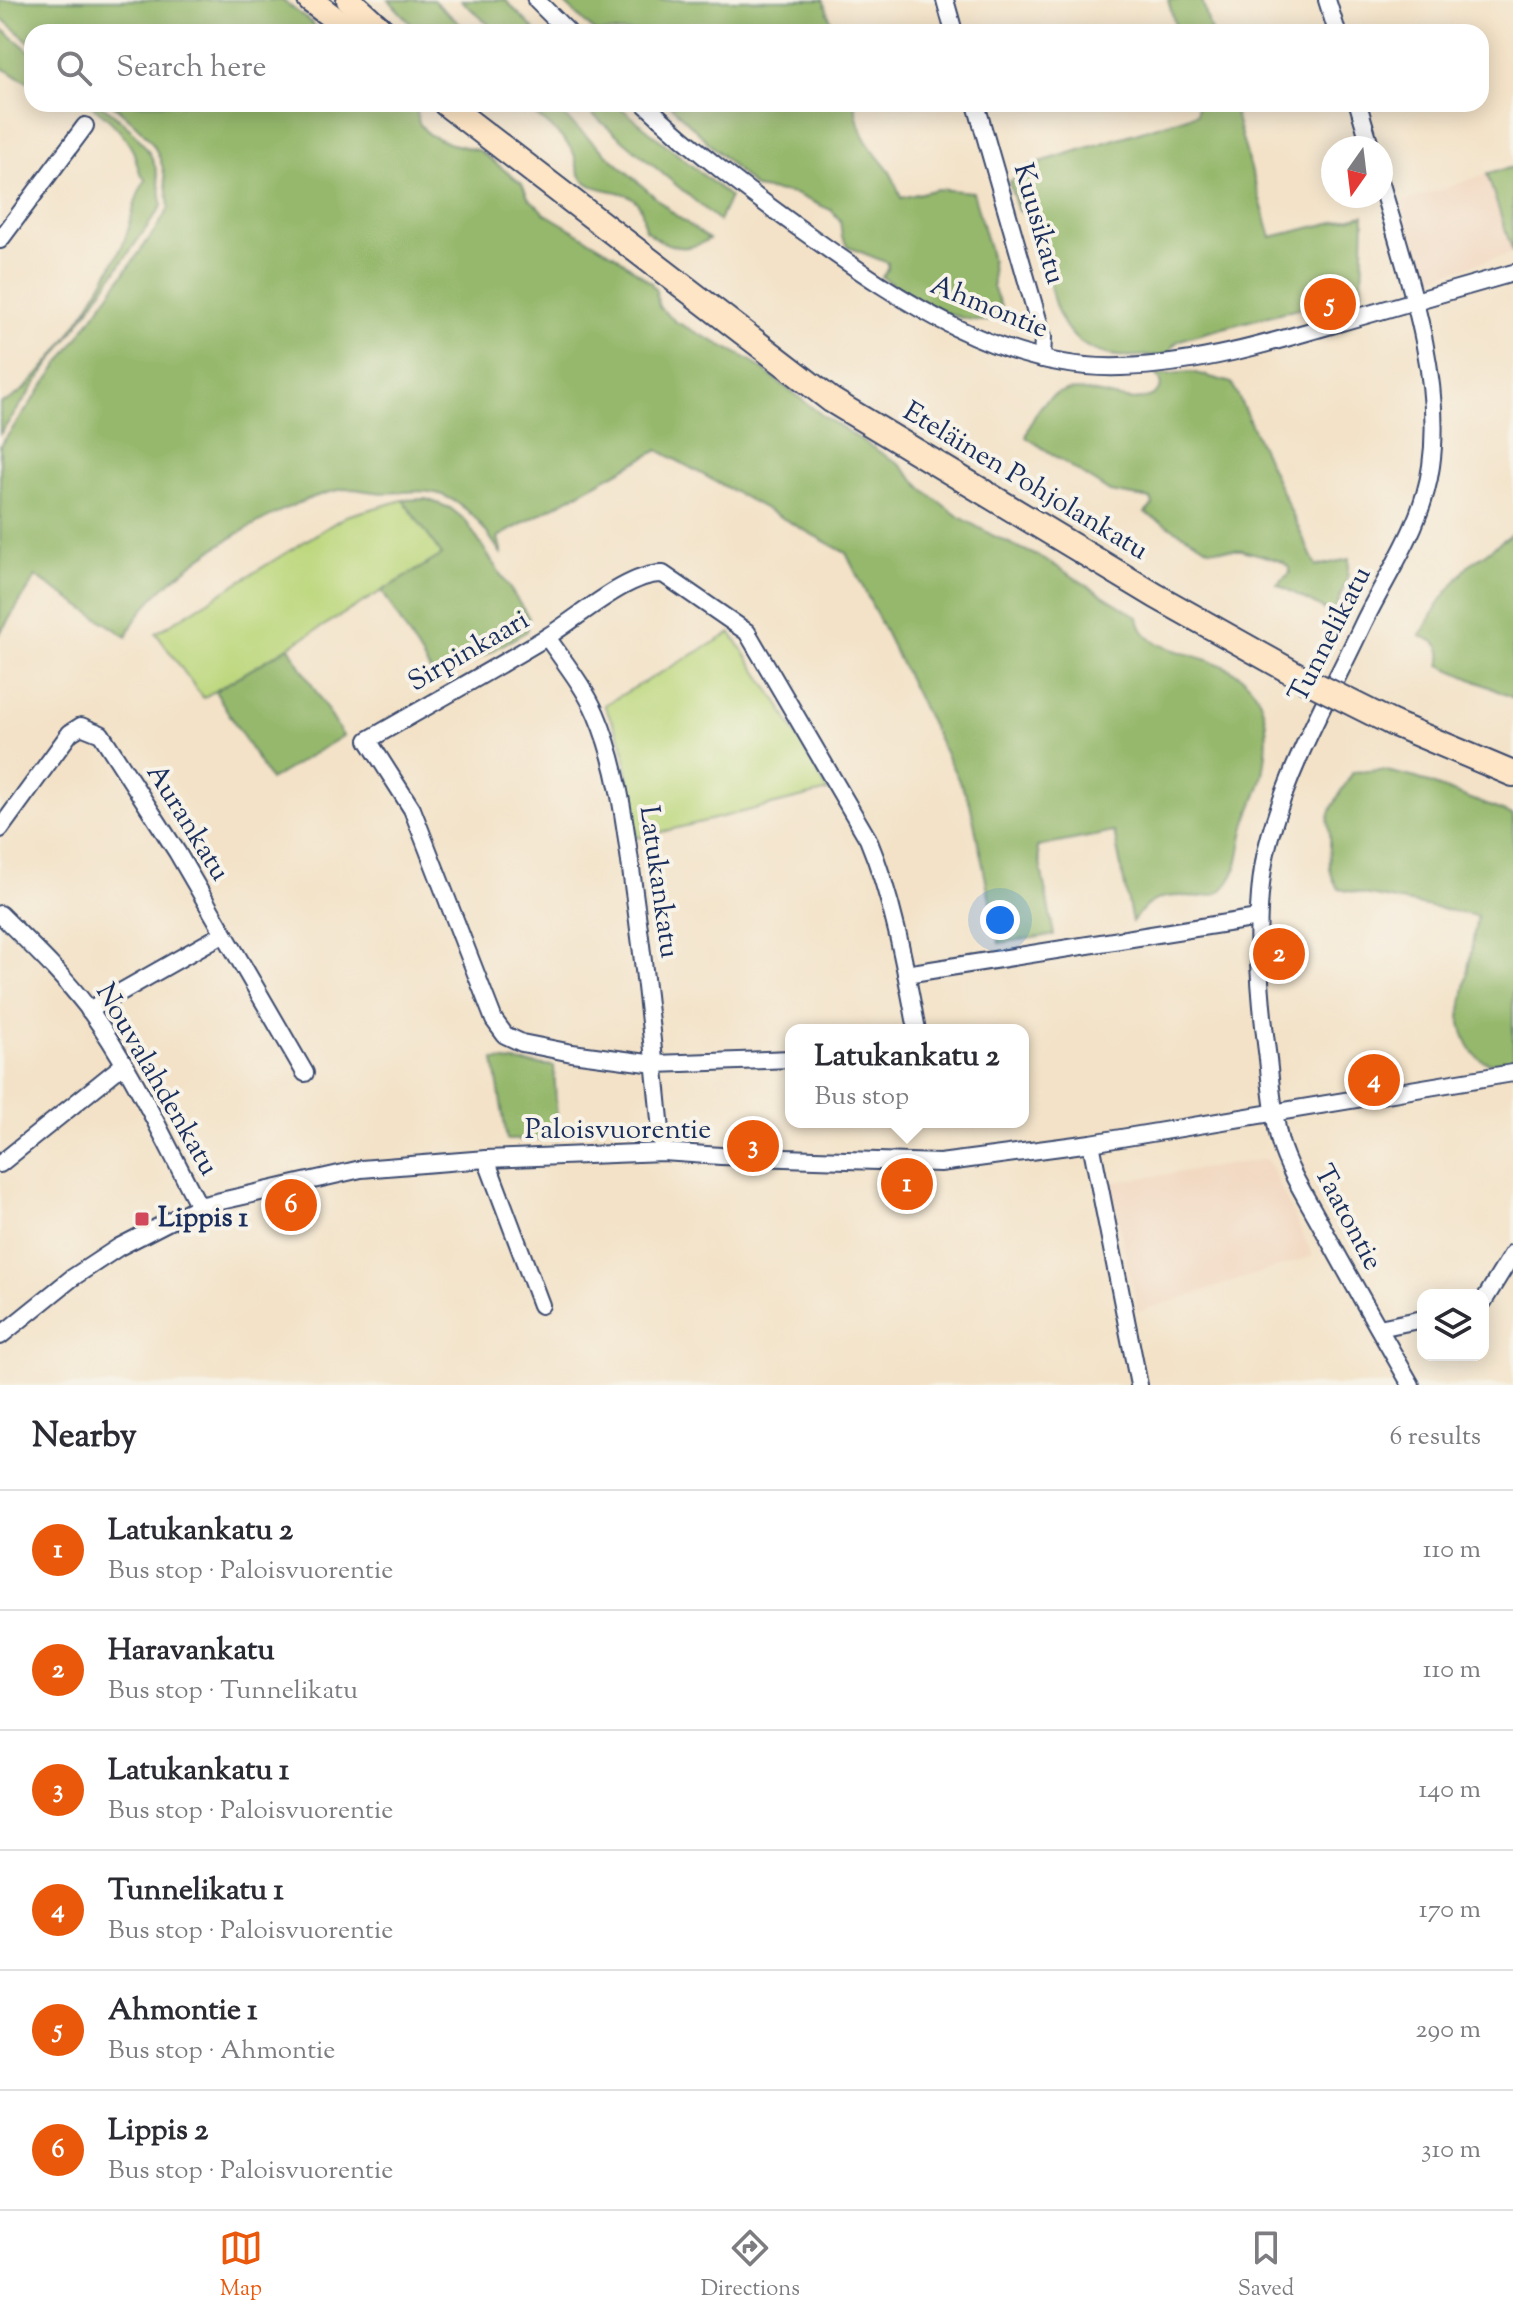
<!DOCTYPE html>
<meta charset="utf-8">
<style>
body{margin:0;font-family:"Sorts Mill Goudy",serif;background:#f2f2f3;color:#2b2b33}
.controls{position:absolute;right:24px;bottom:24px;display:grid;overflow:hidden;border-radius:16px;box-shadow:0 4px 20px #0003}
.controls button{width:72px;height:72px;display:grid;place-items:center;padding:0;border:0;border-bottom:2px solid #e1e1e2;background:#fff;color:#2b2b33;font:40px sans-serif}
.compass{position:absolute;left:1321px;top:136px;width:72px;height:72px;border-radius:50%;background:#fff;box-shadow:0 4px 20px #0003;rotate:194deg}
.you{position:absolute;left:1000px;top:920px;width:28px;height:28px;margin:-20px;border:6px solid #fff;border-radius:50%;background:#1a73e8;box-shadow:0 0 0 12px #1a73e833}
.badge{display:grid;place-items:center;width:52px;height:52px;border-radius:50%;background:#ea580c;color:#fff;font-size:26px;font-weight:700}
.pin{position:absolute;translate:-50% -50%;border:4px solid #fff;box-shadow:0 2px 8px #0006}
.popup{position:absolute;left:785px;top:1024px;width:244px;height:104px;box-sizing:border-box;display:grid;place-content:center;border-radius:16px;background:#fff;filter:drop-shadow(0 2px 6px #0005);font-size:26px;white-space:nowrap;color:#7c7c81}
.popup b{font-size:30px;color:#2b2b33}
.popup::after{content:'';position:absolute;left:50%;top:100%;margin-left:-16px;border:16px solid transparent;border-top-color:#fff}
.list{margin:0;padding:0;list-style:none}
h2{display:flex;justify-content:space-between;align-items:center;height:104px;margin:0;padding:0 32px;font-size:34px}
h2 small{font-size:26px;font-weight:400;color:#7c7c81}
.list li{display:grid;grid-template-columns:52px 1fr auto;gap:24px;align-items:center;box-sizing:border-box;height:120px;padding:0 32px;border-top:2px solid #e1e1e2}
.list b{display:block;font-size:30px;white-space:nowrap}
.list p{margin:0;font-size:26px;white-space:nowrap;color:#7c7c81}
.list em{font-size:26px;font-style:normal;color:#7c7c81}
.icon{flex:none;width:44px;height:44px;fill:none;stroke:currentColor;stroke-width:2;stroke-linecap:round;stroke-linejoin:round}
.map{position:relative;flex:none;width:1513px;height:1385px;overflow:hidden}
.search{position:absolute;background:#fff;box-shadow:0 4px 20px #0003;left:24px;right:24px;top:24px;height:88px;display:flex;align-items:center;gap:20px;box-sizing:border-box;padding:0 28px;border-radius:24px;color:#7c7c81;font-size:30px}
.sheet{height:824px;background:#fff}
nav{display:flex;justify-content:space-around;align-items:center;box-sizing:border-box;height:112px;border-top:2px solid #e1e1e2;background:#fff;font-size:22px;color:#7c7c81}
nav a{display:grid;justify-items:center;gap:4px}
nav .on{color:#ea580c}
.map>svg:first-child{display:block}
.built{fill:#f1d5bd}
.green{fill:#bcd77c;stroke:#6c836d;stroke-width:2}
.forest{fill:#95b86c;stroke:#587465;stroke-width:2}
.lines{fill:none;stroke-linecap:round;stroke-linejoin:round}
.street-casing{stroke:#3b4a6e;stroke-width:20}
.secondary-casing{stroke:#3b4a6e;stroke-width:28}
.street{stroke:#fff;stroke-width:16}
.secondary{stroke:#fde5c5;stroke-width:24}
.secondary-bridge-casing{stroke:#3b4a6e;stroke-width:28;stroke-linecap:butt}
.secondary-bridge{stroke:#fde5c5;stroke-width:24}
.poi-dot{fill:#d1495b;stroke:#f7f3e8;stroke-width:3}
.labels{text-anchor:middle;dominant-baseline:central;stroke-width:8;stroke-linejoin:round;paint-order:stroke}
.street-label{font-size:28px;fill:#1b2f5e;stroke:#f7f3e8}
.poi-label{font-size:28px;font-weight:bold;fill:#1b2f5e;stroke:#f7f3e8;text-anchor:start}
</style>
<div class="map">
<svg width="1513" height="1385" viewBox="0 0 1513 1385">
<rect width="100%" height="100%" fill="#f7f3e8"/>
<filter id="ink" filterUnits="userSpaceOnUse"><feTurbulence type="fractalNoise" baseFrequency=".0125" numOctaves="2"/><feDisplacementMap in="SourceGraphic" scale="16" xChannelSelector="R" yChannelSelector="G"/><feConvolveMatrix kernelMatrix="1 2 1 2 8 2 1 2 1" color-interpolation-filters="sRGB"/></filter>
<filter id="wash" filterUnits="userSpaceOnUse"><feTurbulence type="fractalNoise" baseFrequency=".006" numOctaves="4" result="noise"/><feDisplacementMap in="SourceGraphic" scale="32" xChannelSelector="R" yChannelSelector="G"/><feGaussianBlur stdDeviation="1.8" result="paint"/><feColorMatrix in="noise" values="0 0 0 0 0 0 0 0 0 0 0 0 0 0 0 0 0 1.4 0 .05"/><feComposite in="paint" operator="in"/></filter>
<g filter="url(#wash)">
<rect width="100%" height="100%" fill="#f3e2c7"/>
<g class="built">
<path d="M1487 174 1513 253 1435 276 1421 271 1400 203Z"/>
<path d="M1267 1159 1313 1256 1138 1312 1110 1183Z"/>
</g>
<g class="green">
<path d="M403 500 442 555 203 698 156 633 346 516Z"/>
<path d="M731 633 778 703 828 791 637 838 623 744 604 705Z"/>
</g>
<g class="forest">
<path d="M0 0H282L313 24 319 32H32V44L0 17Z"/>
<path d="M389 0H433L469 32H418Z"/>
<path d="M461 0H505L537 32H497Z"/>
<path d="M561 0H823L835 32H595Z"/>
<path d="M1168 0H1202L1211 32H1177Z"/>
<path d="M0 27 32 53V84L0 67Z"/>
<path d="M89 104C102 104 107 109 117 117 151 147 158 160 162 206L0 434V403C38 396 107 280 123 244 132 224 133 197 146 180 137 173 138 162 133 151 123 132 107 116 89 104Z"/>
<path d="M112 104H415L419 123 428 134 448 143 480 151 522 184 528 197 544 213 615 255 651 283 656 291 659 307 676 322 750 360 822 415 900 465 925 491 958 516 994 536 1046 560 1138 617C1145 679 1292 623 1263 774 1260 790 1252 805 1247 820 1241 836 1241 853 1236 868 1219 914 1189 888 1159 899 1146 903 1140 913 1132 922L1114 832 1037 847 1054 935 999 943 970 803 846 553 658 450 498 537 502 555C486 531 471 506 442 495 419 486 398 496 375 492 362 491 352 487 339 490 281 501 146 579 127 637L36 577 0 633V446L156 229 169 208C163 149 156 141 112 104Z"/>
<path d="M520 104H550L674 214 709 239C685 255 665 246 645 230 643 222 644 212 639 205 627 186 598 195 583 179 575 171 578 159 572 150 559 131 538 117 520 104Z"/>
<path d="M580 104H616L730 197 719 221Z"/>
<path d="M669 104H855C859 136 868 145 887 168 894 176 897 189 901 198L937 189 973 192 992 260 993 287 1002 309V318C964 331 912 297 882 277L888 269V263L848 247 842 237 840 220 831 210 795 194 755 188Z"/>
<path d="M1197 104H1232L1271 237 1364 215 1362 291 1193 336C1183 339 1172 341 1170 353L1162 355C1145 355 1123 359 1106 354 1024 335 1064 217 1018 211L1009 182 1031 165 1197 114Z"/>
<path d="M1513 167V253L1487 174Z"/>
<path d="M1192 372 1232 383 1316 566 1349 559 1347 579 1333 614 1277 584 1290 573 1289 567 1283 562 1268 557 1242 550 1210 549 1145 513 1153 505 1151 499 1110 492 1026 437C1055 343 1123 426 1160 390L1161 382 1157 375Z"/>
<path d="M426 499 450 508 465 520 529 618 527 631 437 682 382 591 442 555 403 500Z"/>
<path d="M1513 533V698L1440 665C1445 647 1437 641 1420 636L1442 599 1469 565Z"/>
<path d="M289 647 343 736 270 780 215 691Z"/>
<path d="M1382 770 1416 778 1513 815V1060C1507 1061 1499 1064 1493 1063 1471 1062 1462 1034 1460 1016L1477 916 1339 889C1325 870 1331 857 1330 835 1330 828 1327 823 1329 817 1333 801 1345 786 1353 772Z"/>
<path d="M494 1060 554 1066 558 1139 507 1140Z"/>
</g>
</g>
<g filter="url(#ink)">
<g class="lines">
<g class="street-casing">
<g id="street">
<path d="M536 0 568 32"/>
<path d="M945 0 954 32"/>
<path d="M1327 0 1337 32"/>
<path d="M645 104C695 152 753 195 810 236 901 301 1003 371 1121 367 1198 365 1271 343 1345 321 1401 305 1457 289 1513 273"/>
<path d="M976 104 1043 337 1042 359"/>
<path d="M1358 104 1371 148"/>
<path d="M1381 184C1406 270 1444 376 1431 466 1423 525 1388 572 1363 624 1330 694 1291 762 1270 836 1251 903 1259 991 1268 1059 1271 1087 1273 1115 1280 1142 1288 1170 1306 1197 1320 1223 1349 1277 1380 1331 1411 1385"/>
<path d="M0 240 85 126"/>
<path d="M547 637C564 662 584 686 596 714 620 770 626 832 634 892 646 978 655 1065 663 1152"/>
<path d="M0 829 70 733 81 726 101 734 177 852 305 1073"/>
<path d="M0 914C30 944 62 974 88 1008 132 1068 164 1140 199 1206"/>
<path d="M906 974 1258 918"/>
<path d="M89 1010 223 934"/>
<path d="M791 1059 655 1064 572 1053 522 1043 505 1035 494 1020 412 809 368 740C427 706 487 673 545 638 576 620 628 572 663 574L747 632 868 839C893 899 905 966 917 1030"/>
<path d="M1091 1143 1139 1385"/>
<path d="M486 1159 541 1305"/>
<path d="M0 1164 123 1065"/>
<path d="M1483 1302 1513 1253"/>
<path d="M1379 1328 1423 1319"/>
<path d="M0 1336 72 1278 119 1247 199 1206 361 1169 486 1159 663 1152 721 1156 940 1163 1091 1143 1513 1073"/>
</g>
</g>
<g class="secondary-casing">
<g id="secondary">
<path d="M310 0 352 32"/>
<path d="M349 0 384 32"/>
<path d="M446 104 831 400 1156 596 1306 680"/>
<path d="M1392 723 1513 774"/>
</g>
</g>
<use href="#street" class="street"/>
<use href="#secondary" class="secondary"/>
<g class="secondary-bridge-casing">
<path id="secondary-bridge" d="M1306 680 1392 723"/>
</g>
<use href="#secondary-bridge" class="secondary-bridge"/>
</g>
</g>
<rect class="poi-dot" x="134" y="1211" width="16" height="16" rx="4"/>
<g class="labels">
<g class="street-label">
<text transform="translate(1038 224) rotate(74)">Kuusikatu</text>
<text transform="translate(989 308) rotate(22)">Ahmontie</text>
<text transform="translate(1025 482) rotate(31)">Eteläinen Pohjolankatu</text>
<text transform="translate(1331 635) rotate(-63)">Tunnelikatu</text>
<text transform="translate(469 652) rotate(-30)">Sirpinkaari</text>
<text transform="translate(187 823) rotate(58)">Aurankatu</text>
<text transform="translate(658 882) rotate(82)">Latukankatu</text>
<text transform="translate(156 1080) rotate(60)">Nouvalahdenkatu</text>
<text x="618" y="1131">Paloisvuorentie</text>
<text transform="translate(1347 1218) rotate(62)">Taatontie</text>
</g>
<g class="poi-label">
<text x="158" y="1219">Lippis 1</text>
</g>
</g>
</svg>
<div class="controls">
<button><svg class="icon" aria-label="layers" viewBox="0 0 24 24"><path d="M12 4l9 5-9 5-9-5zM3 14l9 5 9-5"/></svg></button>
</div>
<svg class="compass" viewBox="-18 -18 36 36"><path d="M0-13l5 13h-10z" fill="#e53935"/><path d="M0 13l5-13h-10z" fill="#7c7c81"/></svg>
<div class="you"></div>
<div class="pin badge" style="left:907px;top:1184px">1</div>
<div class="popup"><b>Latukankatu 2</b>Bus stop</div>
<div class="pin badge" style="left:1279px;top:954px">2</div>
<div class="pin badge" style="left:753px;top:1146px">3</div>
<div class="pin badge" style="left:1374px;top:1080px">4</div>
<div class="pin badge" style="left:1330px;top:304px">5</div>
<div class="pin badge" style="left:291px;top:1205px">6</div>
<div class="search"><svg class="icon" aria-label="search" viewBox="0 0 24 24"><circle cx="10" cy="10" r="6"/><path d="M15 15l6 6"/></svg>Search here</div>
</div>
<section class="sheet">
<h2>Nearby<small>6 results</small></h2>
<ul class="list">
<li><span class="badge">1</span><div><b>Latukankatu 2</b><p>Bus stop · Paloisvuorentie</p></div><em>110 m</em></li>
<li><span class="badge">2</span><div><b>Haravankatu</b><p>Bus stop · Tunnelikatu</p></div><em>110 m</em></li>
<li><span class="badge">3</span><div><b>Latukankatu 1</b><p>Bus stop · Paloisvuorentie</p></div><em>140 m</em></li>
<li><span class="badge">4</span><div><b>Tunnelikatu 1</b><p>Bus stop · Paloisvuorentie</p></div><em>170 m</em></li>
<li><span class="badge">5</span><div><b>Ahmontie 1</b><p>Bus stop · Ahmontie</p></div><em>290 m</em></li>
<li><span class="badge">6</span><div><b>Lippis 2</b><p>Bus stop · Paloisvuorentie</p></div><em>310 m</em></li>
</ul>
</section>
<nav>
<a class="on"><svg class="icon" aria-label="map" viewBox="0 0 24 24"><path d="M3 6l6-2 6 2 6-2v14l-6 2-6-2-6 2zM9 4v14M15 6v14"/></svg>Map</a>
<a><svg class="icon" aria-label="directions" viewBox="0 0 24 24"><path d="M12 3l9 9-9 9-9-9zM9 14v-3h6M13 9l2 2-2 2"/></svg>Directions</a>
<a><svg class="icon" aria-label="saved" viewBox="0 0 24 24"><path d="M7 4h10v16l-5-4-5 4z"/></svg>Saved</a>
</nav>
